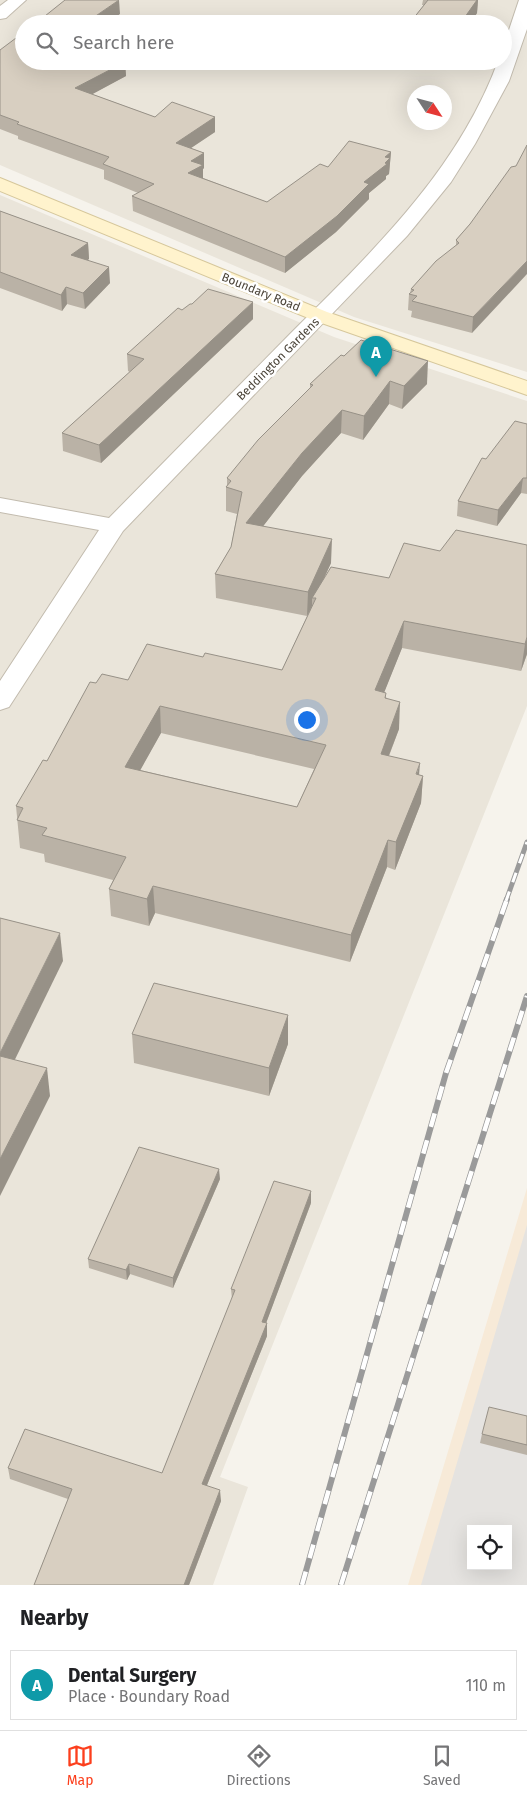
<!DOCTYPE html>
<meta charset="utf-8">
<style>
body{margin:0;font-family:"Fira Sans",sans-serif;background:#f6f6f6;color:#202124}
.controls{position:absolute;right:15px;bottom:15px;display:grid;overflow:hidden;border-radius:0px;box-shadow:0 5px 20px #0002}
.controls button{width:45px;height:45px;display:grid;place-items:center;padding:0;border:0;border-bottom:1px solid #e0e0e0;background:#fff;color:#202124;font:25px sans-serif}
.compass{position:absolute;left:407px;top:85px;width:45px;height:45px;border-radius:50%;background:#fff;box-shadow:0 5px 20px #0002;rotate:126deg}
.you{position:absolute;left:306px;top:719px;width:18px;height:18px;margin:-12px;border:4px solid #fff;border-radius:50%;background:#1a73e8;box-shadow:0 0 0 8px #1a73e833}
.badge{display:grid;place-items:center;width:32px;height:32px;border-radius:50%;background:#fc3f1d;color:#fff;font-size:16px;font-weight:700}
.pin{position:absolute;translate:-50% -41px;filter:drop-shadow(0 1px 2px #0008)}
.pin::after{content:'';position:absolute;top:26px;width:18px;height:15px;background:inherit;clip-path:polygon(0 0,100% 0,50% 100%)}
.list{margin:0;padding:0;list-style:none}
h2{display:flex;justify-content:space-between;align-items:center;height:65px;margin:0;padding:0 20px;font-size:21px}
h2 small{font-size:16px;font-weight:400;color:#757577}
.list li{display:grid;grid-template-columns:32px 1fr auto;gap:15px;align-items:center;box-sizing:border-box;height:70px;margin:0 10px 10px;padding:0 10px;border:1px solid #e0e0e0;border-radius:0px}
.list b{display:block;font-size:19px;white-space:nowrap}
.list p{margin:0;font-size:16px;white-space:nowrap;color:#757577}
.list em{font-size:16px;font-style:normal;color:#757577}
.icon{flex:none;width:28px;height:28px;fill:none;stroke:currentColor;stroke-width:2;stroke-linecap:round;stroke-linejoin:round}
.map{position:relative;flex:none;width:527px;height:1585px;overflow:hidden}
.search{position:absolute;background:#fff;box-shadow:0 5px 20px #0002;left:15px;right:15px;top:15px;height:55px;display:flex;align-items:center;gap:12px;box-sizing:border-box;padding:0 18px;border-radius:28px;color:#757577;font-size:19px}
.sheet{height:145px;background:#fff}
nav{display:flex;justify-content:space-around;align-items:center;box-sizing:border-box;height:70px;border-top:1px solid #e0e0e0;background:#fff;font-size:14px;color:#757577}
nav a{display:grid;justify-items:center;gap:2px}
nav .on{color:#fc3f1d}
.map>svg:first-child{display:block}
.residential{fill:#eae5da;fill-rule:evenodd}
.commercial{fill:#f7ead8;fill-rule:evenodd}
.parking{fill:#e5e3e0;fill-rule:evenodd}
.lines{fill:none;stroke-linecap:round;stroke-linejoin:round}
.minor-casing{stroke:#c2bbae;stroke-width:2}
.secondary-casing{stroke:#d6c79b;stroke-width:2}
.minor{fill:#fff;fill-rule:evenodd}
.secondary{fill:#fff3cd;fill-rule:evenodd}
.rail-far1-casing{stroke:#9a9a9a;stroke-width:5}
.rail-casing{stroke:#9a9a9a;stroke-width:6}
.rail-far1{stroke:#fff;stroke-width:3;stroke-dasharray:10;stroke-linecap:butt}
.rail{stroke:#fff;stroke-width:4.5;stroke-dasharray:14;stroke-linecap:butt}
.wall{fill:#bab2a6;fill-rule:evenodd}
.shaded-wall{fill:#979187}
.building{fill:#d8cfc1;stroke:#979187;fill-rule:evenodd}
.labels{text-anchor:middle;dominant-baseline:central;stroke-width:5;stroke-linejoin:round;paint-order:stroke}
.far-street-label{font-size:12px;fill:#4b4439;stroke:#fff}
</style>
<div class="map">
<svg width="527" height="1585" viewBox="0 0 527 1585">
<rect width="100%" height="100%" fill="#f6f3ec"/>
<g class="residential">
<path d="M0 0H527V372L354 317 0 165ZM24 24H503V61H24ZM414 92H444V122H414Z"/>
<path d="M0 195 334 337 527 401V706L220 1477 248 1487 213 1585H0Z"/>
</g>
<path class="commercial" d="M527 1188V1585H408ZM471 1529H508V1566H471Z"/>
<path class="parking" d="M527 1225V1585H421ZM471 1529H508V1566H471Z"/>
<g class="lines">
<g class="minor-casing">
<g id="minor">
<path d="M8 0H26L6 18 0 19V6Z"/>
<path d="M519 0H527V29L509 81 475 144 451 182 407 236 123 531 9 707 0 710V681L99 530 0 512V498L109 518C169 457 229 396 289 335 370 254 458 171 498 61H503V48Z"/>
</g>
</g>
<g class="secondary-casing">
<path id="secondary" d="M0 178 327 312 527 381V395L313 320 0 191Z"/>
</g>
<use href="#minor" class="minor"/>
<use href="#secondary" class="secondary"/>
<g class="rail-far1-casing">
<path id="rail-far1" d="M506 901 527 842"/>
</g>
<g class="rail-casing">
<g id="rail">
<path d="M302 1585 446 1073 507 899"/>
<path d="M341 1585 527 996"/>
</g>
</g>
<use href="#rail-far1" class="rail-far1"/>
<use href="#rail" class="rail"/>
</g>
<g class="wall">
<path d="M423 0H478L477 13 470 24H409L424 5H422Z"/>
<path d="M0 50 125 62 126 76 92 94 155 117H215V132L191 148 204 153V168L203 169V178L267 202 328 167 391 152 389 174 386 176V179L369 193V199L336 232 285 273 133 211 132 196 138 193 104 179V170L18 139V136L0 129Z"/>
<path d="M516 166 472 333 411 317 412 311 408 310 409 294 410 293 411 289 456 246V240L470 224Z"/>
<path d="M0 211 88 243 89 259 87 260 110 283 85 309 67 304 62 311 0 288Z"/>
<path d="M182 310 253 319 101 463 63 451 62 433 130 372 128 371 127 354Z"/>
<path d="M341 355 427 384 402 409 389 404 363 440 341 433 302 476 263 526 331 563 324 578H389L440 551 527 545V654L521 671 402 648 384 692 399 729 389 756 419 775 423 776 421 803 395 870 387 867 350 962 155 913 149 926 111 916 109 889 113 880 45 862 44 854 20 848 16 806 47 761 96 683 128 680 203 657 282 670 311 608 312 606 307 616 216 598 215 574 231 547 237 514 226 511V487L227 486V478L310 388V384ZM161 733 314 769 297 807 140 770Z"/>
<path d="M527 424V494L521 493 497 526 457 516 458 501 486 459Z"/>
<path d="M288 1015V1044L269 1096 134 1063 132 1034Z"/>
<path d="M220 1179 173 1288 130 1274 127 1280 89 1268 88 1259Z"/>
<path d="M311 1203 266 1323H267V1336L207 1485 221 1501 189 1585H34L68 1499 10 1479 8 1468 162 1473 232 1299 231 1289Z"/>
<path d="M527 1416V1455L480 1443 482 1434Z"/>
</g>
<g class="shaded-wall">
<path d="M119 0 120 14 106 24H84Z"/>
<path d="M472 0H478L477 13 470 24H460Z"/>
<path d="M125 62 126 76 76 103 75 88Z"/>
<path d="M215 117V132L176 158V143Z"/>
<path d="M391 152 389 174 386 176V179L369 193V199L336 232 285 273V257L364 182 385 157Z"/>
<path d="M204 153V168L203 169V181L188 173 191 161Z"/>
<path d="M88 243 89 259 72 272 71 255Z"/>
<path d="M527 261V274L472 333 473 317Z"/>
<path d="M109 267 110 283 85 309 83 293Z"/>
<path d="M66 287 67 304 62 311 61 295Z"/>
<path d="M253 302V319L101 463 99 445Z"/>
<path d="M428 361 427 384 402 409 404 386Z"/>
<path d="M390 381 389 404 363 440 364 416Z"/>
<path d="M342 410 341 433 302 476 247 547 246 523 302 453Z"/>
<path d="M523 478 521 493 497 526 498 510Z"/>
<path d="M332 539 331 563 315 598H312V606L307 616 308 592Z"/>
<path d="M404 621 402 648 374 718 375 690Z"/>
<path d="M527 637V654L521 671 525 644Z"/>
<path d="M400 702 399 729 379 781 381 754Z"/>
<path d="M160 706 161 733 127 794 125 767Z"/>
<path d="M420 763 418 788 423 776 421 803 395 870 396 842Z"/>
<path d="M388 840 387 867 350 962 351 935Z"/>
<path d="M153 886 155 913 149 926 147 899Z"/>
<path d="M60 933 63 961 3 1084 0 1066V1053Z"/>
<path d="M288 1015V1044L269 1096V1068Z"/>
<path d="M47 1068 50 1096 0 1196V1159Z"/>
<path d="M219 1169 220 1179 173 1288V1278Z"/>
<path d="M311 1191V1203L262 1334V1322Z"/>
<path d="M129 1264 130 1274 127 1280 126 1270Z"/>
<path d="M267 1323V1336L203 1495 202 1484Z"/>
<path d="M220 1490 221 1501 189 1585H184Z"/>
</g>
<g class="building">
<path d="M65 0H119L84 24H35Z"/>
<path d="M428 0H477L460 24H409Z"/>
<path d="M24 32V61L125 62 75 88 155 117 172 102 215 117 176 143 204 153 191 161 203 165 188 173 267 202 320 164 328 167 349 141 391 152 385 157 390 158 385 163 387 164 364 182 369 184 337 216 285 257 132 196 154 184 103 164 109 157 17 124 19 122 0 115V50Z"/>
<path d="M527 145V261L473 317 412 301 417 296 409 294 414 290 411 289 436 261 459 243 456 240 470 224 511 167 516 166Z"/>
<path d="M0 211 88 243 71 255 109 267 83 293 66 287 61 295 0 272Z"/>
<path d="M208 289 253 302 99 445 62 433 144 359 127 354 178 308 182 310 190 304H192Z"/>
<path d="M361 340 428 361 404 386 390 381 364 416 342 410 302 453 246 523 332 539 308 592 215 574 231 547 242 492 226 487 231 481 227 478 258 440 313 385 310 384 341 355 344 356Z"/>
<path d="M515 421 527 424V478H523L498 510 458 501 482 458 486 459Z"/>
<path d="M456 530 527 545V637L525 644 404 621 375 690 386 693 385 698 400 702 381 754 420 763 416 774 423 776 396 842 388 840 351 935 153 886 147 899 109 889 126 857 42 835 47 828 17 820 23 808 16 806 43 760 47 761 90 682 96 683 102 674 128 680 147 644 203 657 205 653 282 670 316 598H312L331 567 389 578 404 543 440 551ZM160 706 326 745 297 807 125 767Z"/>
<path d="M0 918 60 933 0 1053Z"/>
<path d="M154 983 288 1015 269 1068 132 1034Z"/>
<path d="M0 1056 47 1068 0 1159Z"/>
<path d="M139 1147 219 1169 173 1278 129 1264 126 1270 88 1259Z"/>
<path d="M274 1181 311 1191 262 1322 267 1323 202 1484 220 1490 184 1585H34L72 1489 8 1468 25 1429 162 1473 235 1290 231 1289Z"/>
<path d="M489 1407 527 1416V1445L482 1434Z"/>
</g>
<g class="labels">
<g class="far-street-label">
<text transform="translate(261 292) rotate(22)">Boundary Road</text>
<text transform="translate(278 359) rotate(-45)">Beddington Gardens</text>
</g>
</g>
</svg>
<div class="controls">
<button><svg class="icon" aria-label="locate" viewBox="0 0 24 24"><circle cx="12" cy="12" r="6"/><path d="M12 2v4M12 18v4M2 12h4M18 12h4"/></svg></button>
</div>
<svg class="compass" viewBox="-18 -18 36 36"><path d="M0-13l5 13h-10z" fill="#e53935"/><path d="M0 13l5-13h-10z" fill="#757577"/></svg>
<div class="you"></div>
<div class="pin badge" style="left:376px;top:377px;background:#0f9aa8">A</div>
<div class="search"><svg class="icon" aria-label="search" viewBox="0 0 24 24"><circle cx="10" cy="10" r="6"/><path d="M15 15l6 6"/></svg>Search here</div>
</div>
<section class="sheet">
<h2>Nearby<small></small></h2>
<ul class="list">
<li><span class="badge" style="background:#0f9aa8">A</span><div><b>Dental Surgery</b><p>Place · Boundary Road</p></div><em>110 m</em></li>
</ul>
</section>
<nav>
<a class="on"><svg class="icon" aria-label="map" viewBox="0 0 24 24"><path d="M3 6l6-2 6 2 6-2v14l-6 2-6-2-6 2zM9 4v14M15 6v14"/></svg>Map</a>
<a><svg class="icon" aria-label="directions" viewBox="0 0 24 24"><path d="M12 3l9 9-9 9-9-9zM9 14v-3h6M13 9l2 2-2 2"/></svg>Directions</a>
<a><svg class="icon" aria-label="saved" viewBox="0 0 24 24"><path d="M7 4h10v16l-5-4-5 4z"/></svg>Saved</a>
</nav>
